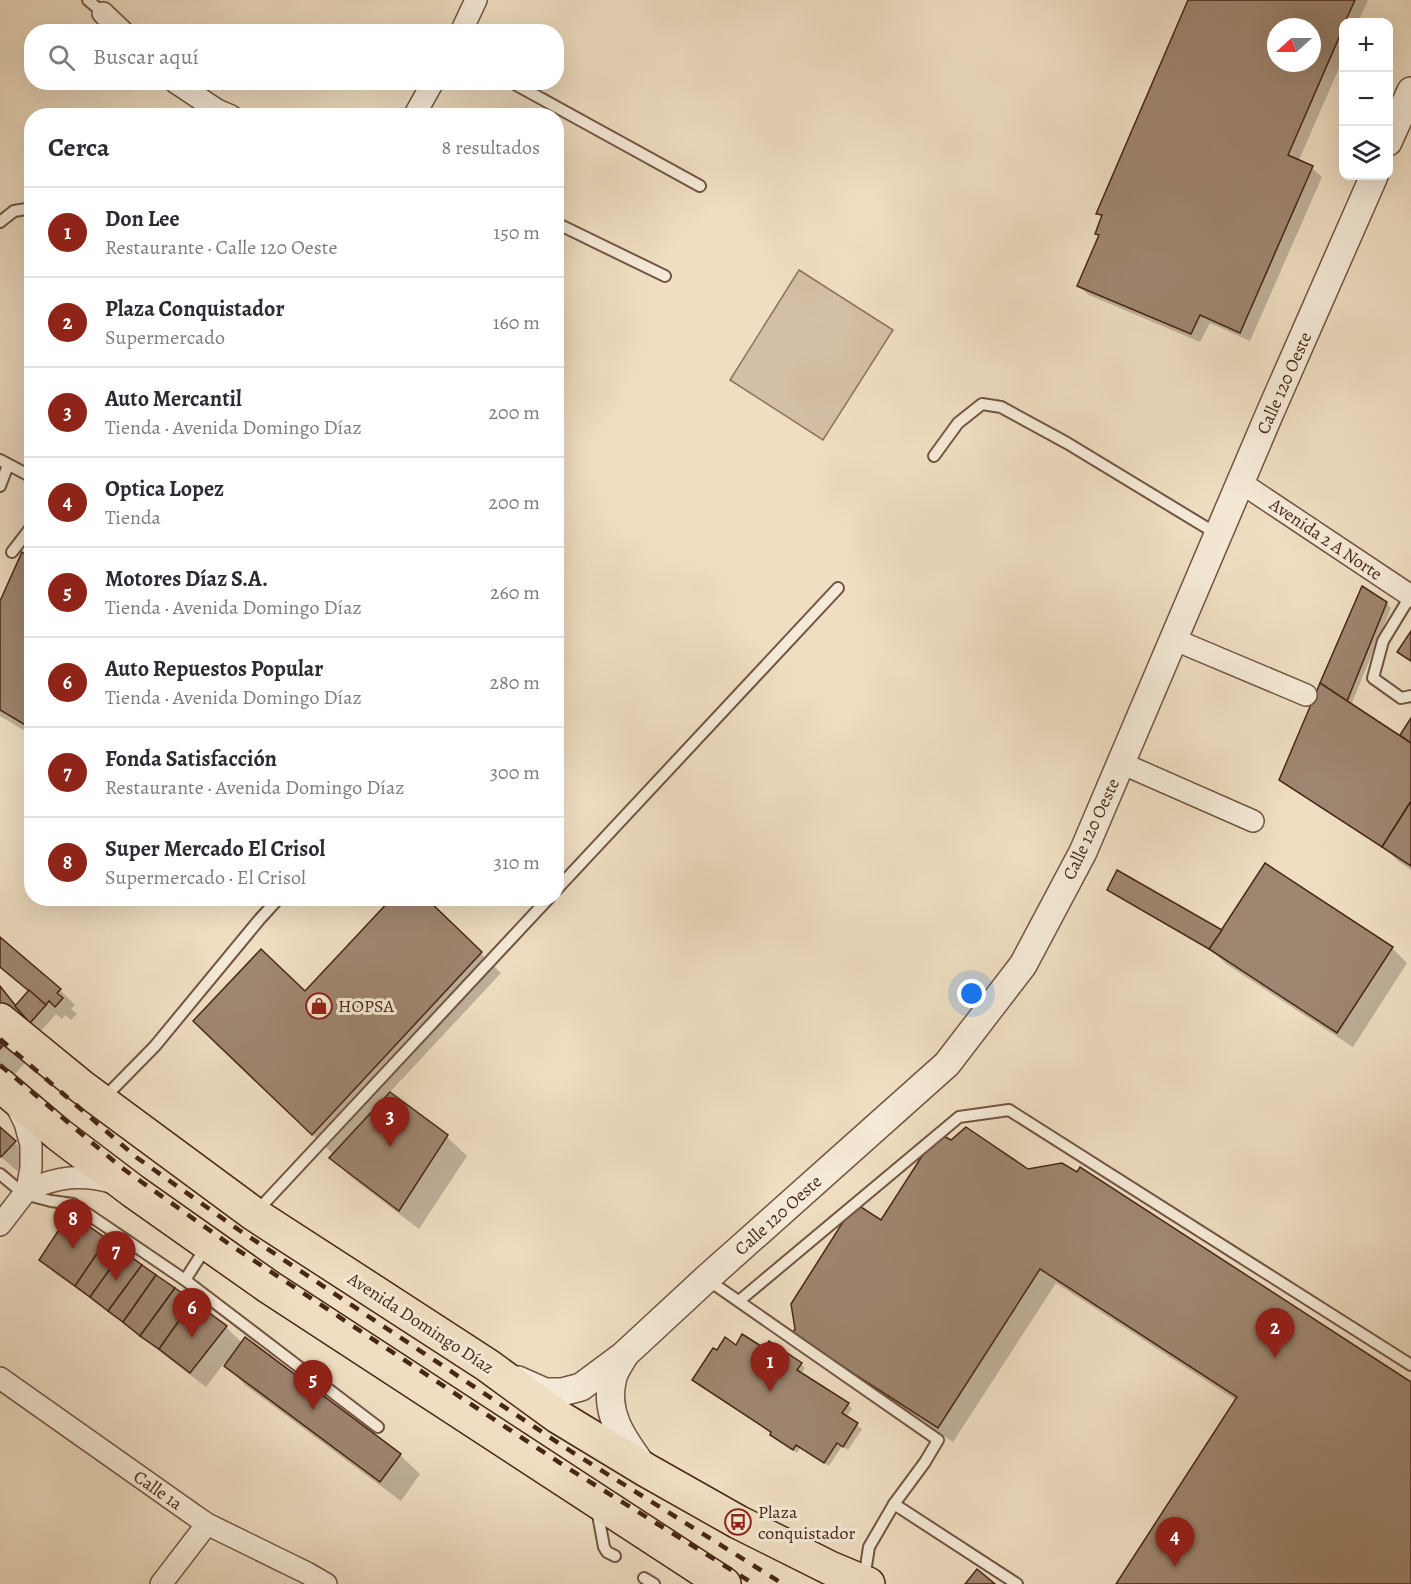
<!DOCTYPE html>
<html lang="es">
<meta charset="utf-8">
<style>
body{margin:0;font-family:Alegreya,serif;background:#f7f7f7;color:#2b2b33}
.controls{position:absolute;right:18px;top:18px;display:grid;overflow:hidden;border-radius:12px;box-shadow:0 6px 24px #0002}
.controls button{width:54px;height:54px;display:grid;place-items:center;padding:0;border:0;border-bottom:2px solid #e1e1e2;background:#fff;color:#2b2b33;font:30px sans-serif}
.compass{position:absolute;left:1267px;top:18px;width:54px;height:54px;border-radius:50%;background:#fff;box-shadow:0 6px 24px #0002;rotate:249deg}
.you{position:absolute;left:972px;top:994px;width:21px;height:21px;margin:-15px;border:4px solid #fff;border-radius:50%;background:#1a73e8;box-shadow:0 0 0 9px #1a73e833}
.badge{display:grid;place-items:center;width:39px;height:39px;border-radius:50%;background:#8f2418;color:#fff;font-size:20px;font-weight:700}
.pin{position:absolute;translate:-50% -50px;filter:drop-shadow(0 2px 3px #0008)}
.pin::after{content:'';position:absolute;top:32px;width:21px;height:18px;background:inherit;clip-path:polygon(0 0,100% 0,50% 100%)}
.list{margin:0;padding:0;list-style:none}
h2{display:flex;justify-content:space-between;align-items:center;height:78px;margin:0;padding:0 24px;font-size:26px}
h2 small{font-size:20px;font-weight:400;color:#7c7c81}
.list li{display:grid;grid-template-columns:39px 1fr auto;gap:18px;align-items:center;box-sizing:border-box;height:90px;padding:0 24px;border-top:2px solid #e1e1e2}
.list b{display:block;font-size:22px;white-space:nowrap}
.list p{margin:0;font-size:20px;white-space:nowrap;color:#7c7c81}
.list em{font-size:20px;font-style:normal;color:#7c7c81}
.icon{flex:none;width:33px;height:33px;fill:none;stroke:currentColor;stroke-width:2;stroke-linecap:round;stroke-linejoin:round}
.map{position:relative;flex:none;width:1411px;height:1584px;overflow:hidden}
.search{position:absolute;background:#fff;box-shadow:0 6px 24px #0002;left:24px;top:24px;width:540px;height:66px;display:flex;align-items:center;gap:15px;box-sizing:border-box;padding:0 21px;border-radius:24px;color:#7c7c81;font-size:22px}
.panel{position:absolute;background:#fff;box-shadow:0 6px 24px #0002;left:24px;top:108px;width:540px;height:798px;border-radius:24px}
.map>svg:first-child{display:block}
.green{fill:#d3bfa5;stroke:#8e725e;stroke-width:1.5}
.shadow{fill:#0003;fill-rule:evenodd}
.building{fill:#9f8670;stroke:#482617;stroke-width:1.5;fill-rule:evenodd}
.lines{fill:none;stroke-linecap:round;stroke-linejoin:round}
.service-casing{stroke:#725442;stroke-width:14}
.minor-casing{stroke:#725442;stroke-width:24}
.tertiary-casing{stroke:#725442;stroke-width:30}
.primary-casing{stroke:#482617;stroke-width:36}
.service{stroke:#f5ead7;stroke-width:10}
.minor{stroke:#f5ead7;stroke-width:21}
.tertiary{stroke:#f5ead7;stroke-width:27}
.primary{stroke:#efdec2;stroke-width:33}
.rail{stroke:#482617;stroke-width:4.5;stroke-dasharray:10 10;stroke-linecap:butt}
.labels{text-anchor:middle;dominant-baseline:central;stroke-width:6;stroke-linejoin:round;paint-order:stroke}
.street-label{font-size:18px;fill:#482617;stroke:#f5ead7}
.poi-label{font-size:18px;fill:#482617;stroke:#f5ead7;text-anchor:start}
</style>
<div class="map">
<svg width="1411" height="1584" viewBox="0 0 1411 1584">
<rect width="100%" height="100%" fill="#efdec2"/>
<filter id="stains"><feTurbulence type="fractalNoise" baseFrequency=".00333" numOctaves="4"/><feColorMatrix values="0 0 0 0 .2 0 0 0 0 .09 0 0 0 0 .02 0 0 0 .5 -.17"/></filter>
<radialGradient id="worn" r=".72"><stop offset=".6" stop-color="#630" stop-opacity="0"/><stop offset="1" stop-color="#630" stop-opacity=".3"/></radialGradient>
<path class="green" d="M799 270 893 330 823 440 730 380Z"/>
<g class="shadow">
<path d="M1190 0H1368L1358 22H1344V57L1298 162 1312 168 1322 177 1250 341 1210 323 1200 342 1089 295 1079 286 1100 237 1097 234 1102 218 1098 213ZM1276 27H1312V63H1276Z"/>
<path d="M32 560V735L0 716V604Z"/>
<path d="M1386 603 1391 608 1351 705 1400 737 1411 721V870L1398 861 1388 851 1286 784Z"/>
<path d="M1265 865 1392 948 1407 963 1353 1047 1226 964 1216 954 1113 894 1109 890 1222 932Z"/>
<path d="M423 898 501 973 389 1093 447 1137 467 1156 419 1229 351 1177 331 1158 334 1155 214 1041 305 993Z"/>
<path d="M0 939 60 990 75 1005 71 1009 77 1014 71 1020 65 1015 62 1019 56 1014 39 1033 45 1040 0 1091V988L17 1005 29 992 0 967Z"/>
<path d="M0 1129 29 1156 17 1171 0 1156Z"/>
<path d="M1028 1171 1411 1384V1584H1117L1237 1401 1056 1283 953 1442 809 1348 882 1223Z"/>
<path d="M41 1259 226 1327 242 1343 400 1455 420 1474 401 1501 245 1385 224 1363 206 1387 91 1299 56 1274Z"/>
<path d="M736 1347 765 1351 801 1364 805 1368 801 1374 848 1404 852 1409 846 1417 862 1429 848 1450 842 1446 829 1466 800 1448 797 1453 776 1439 772 1433 698 1385 694 1380 717 1352Z"/>
</g>
<g class="building">
<path d="M1188 0H1355L1345 22H1344V26L1288 155 1313 166 1240 333 1200 315 1191 334 1077 286 1099 235 1095 234 1102 215 1096 214ZM1276 27H1312V63H1276Z"/>
<path d="M22 552 32 559V729L0 710V601Z"/>
<path d="M1362 586 1387 602 1347 701 1320 683Z"/>
<path d="M1411 631V661L1397 652Z"/>
<path d="M1320 683 1411 743V801L1382 847 1279 780Z"/>
<path d="M1411 718V743L1400 735Z"/>
<path d="M1410 803 1411 804V866L1382 847Z"/>
<path d="M1265 863 1393 947 1337 1033 1209 949Z"/>
<path d="M1117 870 1222 930 1209 949 1107 890Z"/>
<path d="M392 898H426L482 952 312 1135 193 1021 261 949 305 991Z"/>
<path d="M0 937 61 989 57 993 63 998 55 1007 49 1001 46 1005 0 967Z"/>
<path d="M0 986 26 1019 0 1049Z"/>
<path d="M29 990 46 1005 30 1023 15 1006Z"/>
<path d="M390 1092 448 1135 399 1211 329 1158Z"/>
<path d="M0 1127 16 1141 1 1157 0 1156Z"/>
<path d="M966 1127 1028 1169 1062 1163 1077 1172 1080 1167 1411 1382V1584H1116L1237 1397 1040 1269 938 1428 792 1334 795 1329 791 1304 855 1203 881 1220 922 1156 944 1136 951 1140Z"/>
<path d="M70 1213 107 1239 75 1286 39 1260Z"/>
<path d="M107 1239 123 1251 90 1297 75 1286Z"/>
<path d="M123 1251 142 1265 108 1311 90 1297Z"/>
<path d="M142 1265 156 1275 123 1322 108 1311Z"/>
<path d="M156 1275 175 1288 140 1336 123 1322Z"/>
<path d="M175 1288 193 1301 159 1349 140 1336Z"/>
<path d="M193 1301 227 1326 190 1373 159 1349Z"/>
<path d="M742 1334 764 1348 769 1341 802 1363 797 1370 849 1403 842 1413 858 1423 843 1447 837 1443 824 1463 796 1445 793 1450 770 1435 771 1432 692 1380 713 1348 717 1350 725 1337 736 1345Z"/>
<path d="M245 1337 401 1454 380 1482 224 1366Z"/>
<path d="M977 1569 995 1584H965Z"/>
</g>
<g class="lines">
<g class="service-casing">
<g id="service">
<path d="M88 0 103 13"/>
<path d="M511 82 700 186"/>
<path d="M0 222 14 211 32 208"/>
<path d="M556 223 665 276"/>
<path d="M934 456 958 423 982 404 1001 407 1067 443 1217 534"/>
<path d="M0 460 32 477"/>
<path d="M0 486 8 465"/>
<path d="M12 552 32 526"/>
<path d="M1411 595 1383 641 1373 678 1401 698 1411 696"/>
<path d="M556 890 838 588"/>
<path d="M103 1099 155 1046 259 920 279 898"/>
<path d="M0 1174 24 1194 51 1201 73 1204 185 1280 378 1427"/>
<path d="M256 1212 549 898"/>
<path d="M185 1280 206 1247"/>
<path d="M708 1280 938 1440 925 1462 894 1504 869 1547 864 1579"/>
<path d="M739 1301 959 1117 1009 1110 1411 1365"/>
<path d="M894 1504 1017 1584"/>
<path d="M597 1509 604 1547 607 1552 615 1556"/>
<path d="M644 1578 654 1584"/>
</g>
</g>
<g class="minor-casing">
<g id="minor">
<path d="M103 13 123 32"/>
<path d="M461 32 476 0"/>
<path d="M175 82 217 110 231 116"/>
<path d="M414 116 433 82"/>
<path d="M1240 482 1411 596"/>
<path d="M1173 639 1306 695"/>
<path d="M1121 763 1253 821"/>
<path d="M27 1190C58 1177 82 1173 114 1183"/>
<path d="M0 1225 27 1190 31 1168V1145L25 1123 16 1105"/>
<path d="M0 1378 194 1515 207 1524 307 1573 326 1584"/>
<path d="M161 1584 207 1524"/>
</g>
</g>
<g class="tertiary-casing">
<g id="tertiary">
<path d="M1388 142 1411 91"/>
<path d="M624 1356C620 1363 615 1370 613 1377 603 1412 623 1439 642 1465"/>
<path d="M518 1380 545 1392H562L581 1387 624 1355 706 1279 947 1064 1023 965 1083 852 1269 415 1374 176"/>
</g>
</g>
<g class="primary-casing">
<g id="primary">
<path d="M0 1020 82 1087 254 1214 487 1365 557 1416 646 1470 738 1522 830 1568 868 1584"/>
<path d="M0 1085 58 1134 133 1191 269 1287 724 1584"/>
</g>
</g>
<use href="#service" class="service"/>
<use href="#minor" class="minor"/>
<use href="#tertiary" class="tertiary"/>
<use href="#primary" class="primary"/>
<g class="rail">
<path d="M0 1039 136 1157 239 1230 572 1452 783 1584"/>
<path d="M0 1065 122 1168 229 1244 566 1467 754 1584"/>
</g>
</g>
<defs>
<g id="shop-ring" transform="scale(1.35)"><circle r="9.5" fill="#f5ead7" stroke="#8f2418" stroke-width="1.5"/><path d="M-5-2.5h2.3a2.7 3.5 0 0 1 5.4 0H5L5.5 6h-11ZM-1.5-2.5h3a1.5 2.3 0 0 0-3 0Z" fill="#8f2418"/></g>
<g id="bus-ring" transform="scale(1.35)"><circle r="9.5" fill="#f5ead7" stroke="#8f2418" stroke-width="1.5"/><path d="M-5-6H5V4H4V6H2V4H-2V6H-4V4H-5ZM-3.5-4V0h7V-4ZM-3.5 1.2v1.5H-2V1.2ZM2 1.2v1.5H3.5V1.2Z" fill="#8f2418"/></g>
</defs>
<g fill-rule="evenodd">
<use href="#shop-ring" x="319" y="1006"/>
<use href="#bus-ring" x="738" y="1522"/>
</g>
<g class="labels">
<g class="street-label">
<text transform="translate(1284 383) rotate(-66)">Calle 120 Oeste</text>
<text transform="translate(1326 539) rotate(34)">Avenida 2 A Norte</text>
<text transform="translate(1091 829) rotate(-65)">Calle 120 Oeste</text>
<text transform="translate(778 1215) rotate(-42)">Calle 120 Oeste</text>
<text transform="translate(421 1323) rotate(33)">Avenida Domingo Díaz</text>
<text transform="translate(158 1490) rotate(35)">Calle 1a</text>
</g>
<g class="poi-label">
<text x="338" y="1006">HOPSA</text>
<text x="758" y="1512">Plaza<tspan x="758" dy="21">conquistador</tspan></text>
</g>
</g>
<rect width="100%" height="100%" filter="url(#stains)"/>
<rect width="100%" height="100%" fill="url(#worn)"/>
</svg>
<div class="controls">
<button>+</button>
<button>−</button>
<button><svg class="icon" aria-label="layers" viewBox="0 0 24 24"><path d="M12 4l9 5-9 5-9-5zM3 14l9 5 9-5"/></svg></button>
</div>
<svg class="compass" viewBox="-18 -18 36 36"><path d="M0-13l5 13h-10z" fill="#e53935"/><path d="M0 13l5-13h-10z" fill="#7c7c81"/></svg>
<div class="you"></div>
<div class="pin badge" style="left:770px;top:1392px">1</div>
<div class="pin badge" style="left:1275px;top:1358px">2</div>
<div class="pin badge" style="left:390px;top:1147px">3</div>
<div class="pin badge" style="left:1175px;top:1567px">4</div>
<div class="pin badge" style="left:313px;top:1410px">5</div>
<div class="pin badge" style="left:192px;top:1338px">6</div>
<div class="pin badge" style="left:116px;top:1281px">7</div>
<div class="pin badge" style="left:73px;top:1249px">8</div>
<div class="search"><svg class="icon" aria-label="search" viewBox="0 0 24 24"><circle cx="10" cy="10" r="6"/><path d="M15 15l6 6"/></svg>Buscar aquí</div>
<section class="panel">
<h2>Cerca<small>8 resultados</small></h2>
<ul class="list">
<li><span class="badge">1</span><div><b>Don Lee</b><p>Restaurante · Calle 120 Oeste</p></div><em>150 m</em></li>
<li><span class="badge">2</span><div><b>Plaza Conquistador</b><p>Supermercado</p></div><em>160 m</em></li>
<li><span class="badge">3</span><div><b>Auto Mercantil</b><p>Tienda · Avenida Domingo Díaz</p></div><em>200 m</em></li>
<li><span class="badge">4</span><div><b>Optica Lopez</b><p>Tienda</p></div><em>200 m</em></li>
<li><span class="badge">5</span><div><b>Motores Díaz S.A.</b><p>Tienda · Avenida Domingo Díaz</p></div><em>260 m</em></li>
<li><span class="badge">6</span><div><b>Auto Repuestos Popular</b><p>Tienda · Avenida Domingo Díaz</p></div><em>280 m</em></li>
<li><span class="badge">7</span><div><b>Fonda Satisfacción</b><p>Restaurante · Avenida Domingo Díaz</p></div><em>300 m</em></li>
<li><span class="badge">8</span><div><b>Super Mercado El Crisol</b><p>Supermercado · El Crisol</p></div><em>310 m</em></li>
</ul>
</section>
</div>
